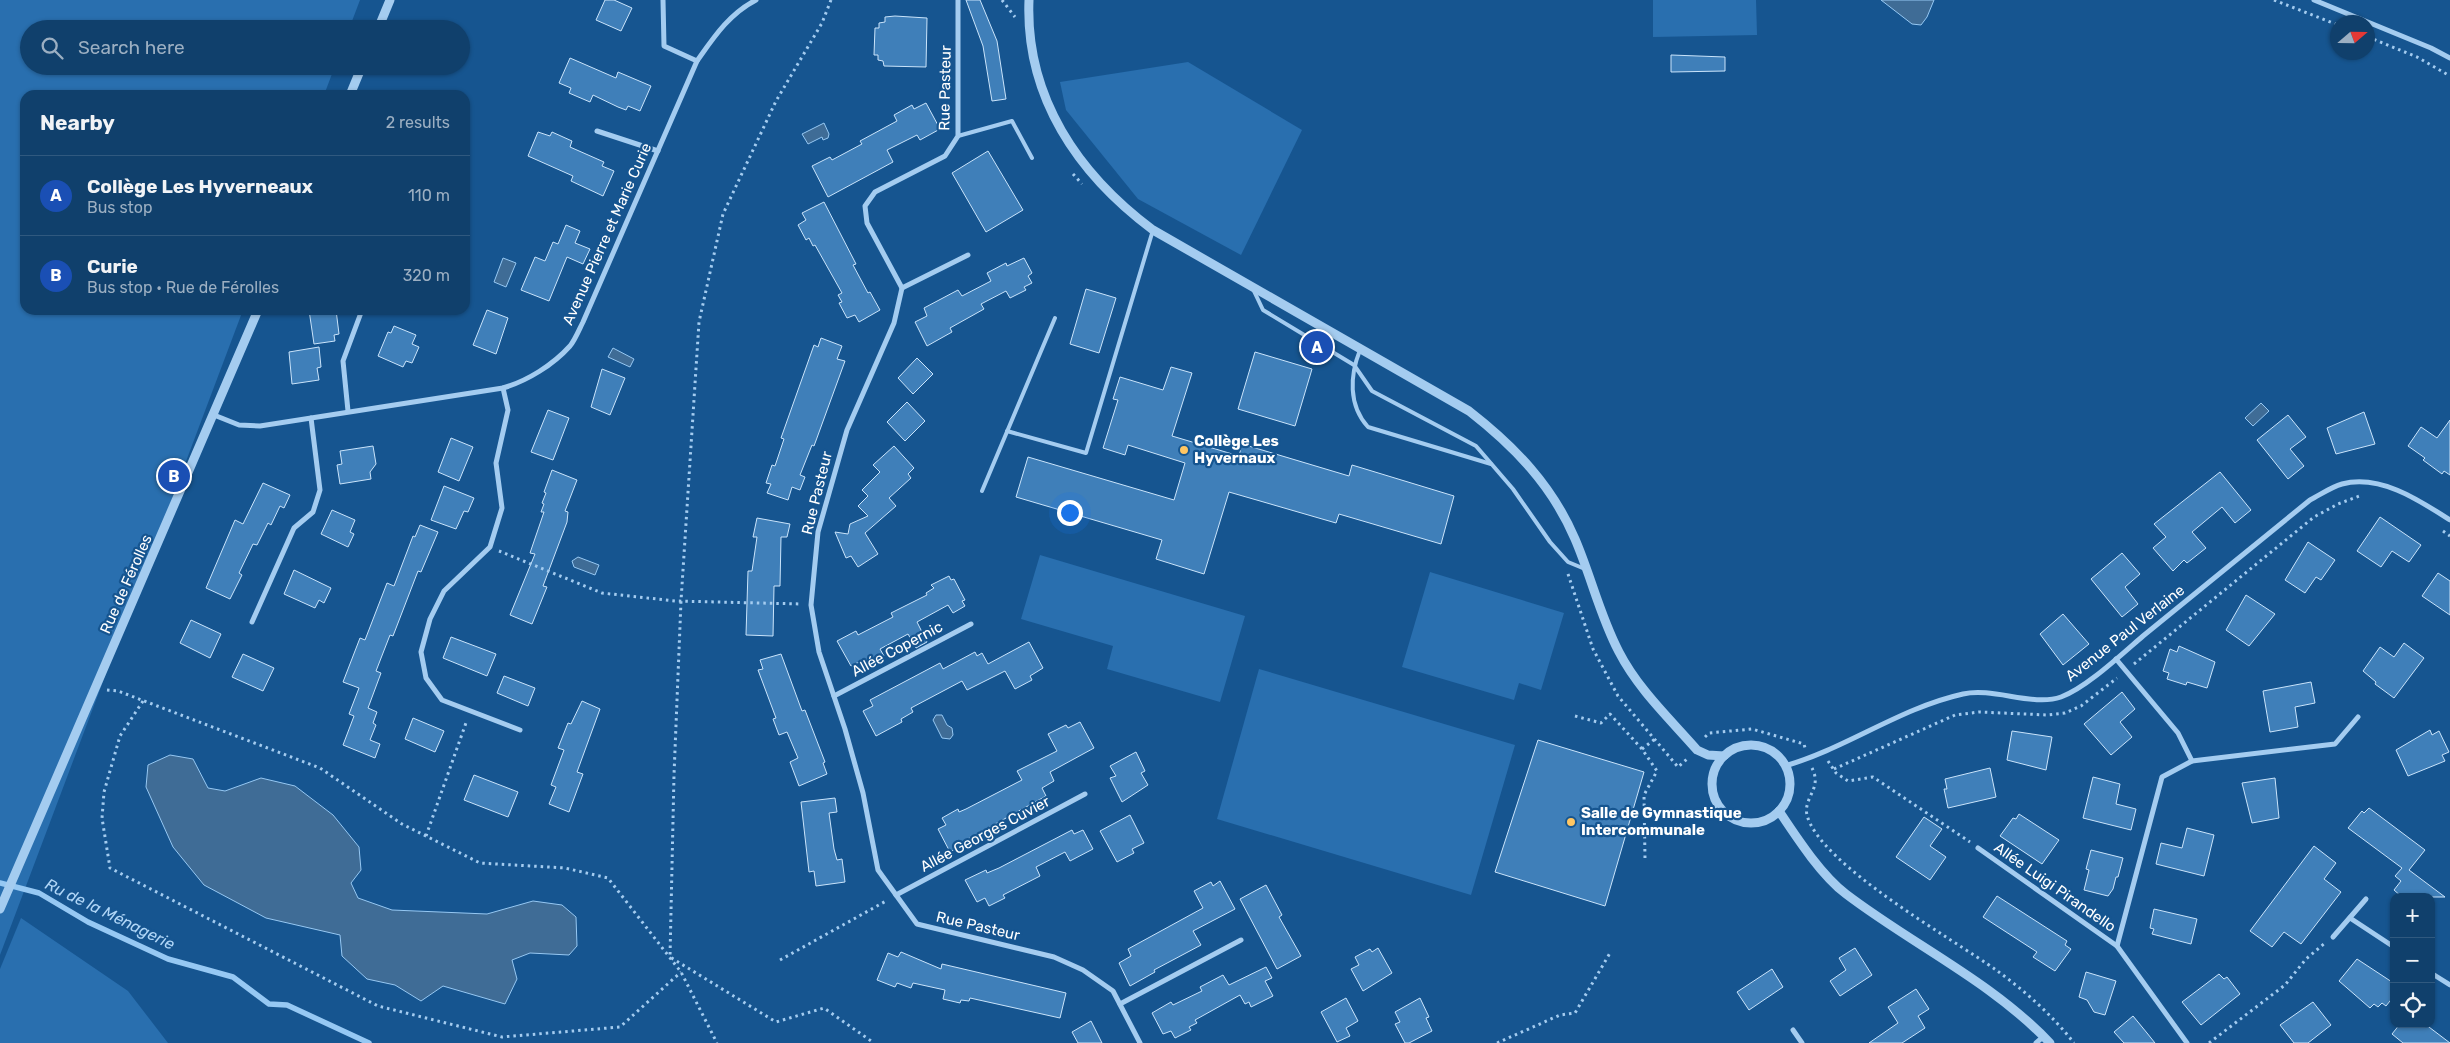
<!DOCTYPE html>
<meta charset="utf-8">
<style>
body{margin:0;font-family:Rubik,sans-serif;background:#1e4b74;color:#f1f3f6}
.controls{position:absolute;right:15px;bottom:15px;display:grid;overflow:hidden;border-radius:10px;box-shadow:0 1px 4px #0004}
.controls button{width:45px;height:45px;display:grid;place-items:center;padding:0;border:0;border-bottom:1px solid #30597f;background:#10406c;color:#f1f3f6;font:25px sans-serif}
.compass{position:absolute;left:2330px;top:15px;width:45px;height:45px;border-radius:50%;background:#10406c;box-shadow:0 1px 4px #0004;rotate:70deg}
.you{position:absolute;left:1069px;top:512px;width:18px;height:18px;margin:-12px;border:4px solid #fff;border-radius:50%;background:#1a73e8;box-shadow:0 0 0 8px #1a73e833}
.badge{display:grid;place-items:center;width:32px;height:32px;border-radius:50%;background:#ffc663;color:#fff;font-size:16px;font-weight:700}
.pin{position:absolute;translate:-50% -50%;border:2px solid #fff;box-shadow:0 1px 5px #0006}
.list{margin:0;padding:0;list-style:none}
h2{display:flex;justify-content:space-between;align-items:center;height:65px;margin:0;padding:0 20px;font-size:21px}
h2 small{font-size:16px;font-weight:400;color:#9cafc2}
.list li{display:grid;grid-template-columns:32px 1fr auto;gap:15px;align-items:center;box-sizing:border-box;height:80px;padding:0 20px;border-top:1px solid #30597f}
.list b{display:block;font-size:19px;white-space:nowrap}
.list p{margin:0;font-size:16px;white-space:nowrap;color:#9cafc2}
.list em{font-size:16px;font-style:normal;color:#9cafc2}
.icon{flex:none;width:28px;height:28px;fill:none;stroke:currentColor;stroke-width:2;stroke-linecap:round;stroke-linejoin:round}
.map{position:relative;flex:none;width:2450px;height:1043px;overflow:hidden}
.search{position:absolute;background:#10406c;box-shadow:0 1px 4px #0004;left:20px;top:20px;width:450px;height:55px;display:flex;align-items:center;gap:12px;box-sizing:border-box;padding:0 18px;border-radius:28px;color:#9cafc2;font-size:19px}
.panel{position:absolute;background:#10406c;box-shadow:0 1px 4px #0004;left:20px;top:90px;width:450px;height:225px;border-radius:15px}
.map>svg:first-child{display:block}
.green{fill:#296faf}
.water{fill:#3f6c96;stroke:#96c8f3}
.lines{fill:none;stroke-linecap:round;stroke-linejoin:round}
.stream{stroke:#96c8f3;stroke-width:5.5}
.building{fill:#3f7fb9;stroke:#cae4fb}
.path{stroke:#a4ccf0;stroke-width:3;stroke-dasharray:2.5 4;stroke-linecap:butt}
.service{stroke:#a4ccf0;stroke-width:4}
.minor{stroke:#a4ccf0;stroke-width:5}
.tertiary{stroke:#a4ccf0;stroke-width:9}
.poi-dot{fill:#ffc663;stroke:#165590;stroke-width:2}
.labels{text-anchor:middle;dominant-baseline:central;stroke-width:4.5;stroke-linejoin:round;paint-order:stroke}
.street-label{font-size:15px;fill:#fff;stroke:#165590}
.poi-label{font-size:15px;font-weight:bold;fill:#fff;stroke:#165590;text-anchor:start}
.water-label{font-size:16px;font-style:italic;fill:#b0d6f7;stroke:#165590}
</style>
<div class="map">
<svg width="2450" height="1043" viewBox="0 0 2450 1043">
<rect width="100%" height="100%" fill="#165590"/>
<g class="green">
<path d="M0 0H360L349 29H29V66H335L324 95H25V310H243L0 955Z"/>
<path d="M1653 0H1756L1757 35 1653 37Z"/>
<path d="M1188 62 1302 130 1241 255 1138 199 1066 110 1060 82Z"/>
<path d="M1040 555 1245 616 1220 702 1107 669 1113 646 1021 619Z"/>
<path d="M1430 572 1564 613 1541 690 1519 683 1514 700 1402 667Z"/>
<path d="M1259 669 1515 745 1471 895 1217 819Z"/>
<path d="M21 918 128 991 168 1043H0V969Z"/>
</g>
<g class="water">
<path d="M1881 0H1934L1927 17 1921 25 1912 24Z"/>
<path d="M824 123 829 134 828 138 823 140 822 137 808 144 802 134Z"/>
<path d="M503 258 516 263 506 287 494 282Z"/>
<path d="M613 348 634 359 630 367 608 357Z"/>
<path d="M2261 403 2269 411 2253 426 2245 418Z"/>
<path d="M578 557 599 565 595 575 574 567 572 561Z"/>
<path d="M936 715H942L947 725 952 728 953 735 950 739 942 738 933 720Z"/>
<path d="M170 755 193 759 208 788 225 791 261 778 295 786 333 815 359 847 361 870 351 883 358 898 392 910 487 914 533 901 562 905 576 917 577 946 569 955 530 953 512 960 517 979 505 1004 443 986 421 1001 395 985 367 979 342 956 340 935 266 918 204 885 173 847 146 787 148 765Z"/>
</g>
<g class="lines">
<path class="stream" d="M0 883 39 893 88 922 168 959 233 977 269 1004 287 1005 369 1043"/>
</g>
<g class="building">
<path d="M605 0H614L632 8 621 31 596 20Z"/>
<path d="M966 0H980L997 41 1006 99 992 101 983 46Z"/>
<path d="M895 16 927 18 926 67 884 66 883 61 878 60V55H874L875 28H879V23L885 22V17Z"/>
<path d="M1671 55 1725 57V71L1671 72Z"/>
<path d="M570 58 616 78 618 72 651 86 640 111 628 106 626 110 618 107 593 95 590 102 569 93 571 88 559 83Z"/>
<path d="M926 103 940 129 920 140 917 135 887 150 893 162 828 197 812 166 830 157 832 160 862 144 860 141 897 121 894 115 912 105 914 109Z"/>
<path d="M538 132 550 136 552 132 572 141 570 147 604 162 602 166 614 171 603 196 571 181 573 176 528 156Z"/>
<path d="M988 151 1023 210 986 232 952 173Z"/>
<path d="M824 202 856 264 853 265 868 293 870 292 880 310 859 322 855 315 847 318 839 303 842 302 838 295 842 293 815 245 813 246 809 238 806 240 798 225 806 220 802 213Z"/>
<path d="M566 225 580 231 575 243 590 249 583 264 567 257 549 301 521 290 535 257 545 261 553 242 558 244Z"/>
<path d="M1024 258 1032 273 1028 276 1032 283 1024 287 1026 290 1010 298 1006 291 981 304 984 309 950 328 952 332 927 346 915 322 927 316 924 308 958 290 962 296 991 281 987 273 1006 263 1007 266Z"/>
<path d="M1086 289 1116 298 1099 353 1070 344Z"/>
<path d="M309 310H336L339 334 334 335 335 341 314 344Z"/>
<path d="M487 310 508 318 496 354 473 345Z"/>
<path d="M394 326 416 335 412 344 419 347 412 363 406 361 403 367 378 356 388 332 391 333Z"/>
<path d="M821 338 842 346 837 359 845 361 814 446 812 445 800 475 805 477 800 490 792 487 788 500 767 493 771 484 766 483 772 465 775 466 784 439 781 438 814 345 818 347Z"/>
<path d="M319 347 321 367 317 368 319 380 292 384 289 352Z"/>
<path d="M1255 352 1312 369 1295 426 1238 409Z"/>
<path d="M917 358 933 374 913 394 898 378Z"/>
<path d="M1171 367 1192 373 1172 436 1239 456 1242 444 1349 476 1352 465 1454 496 1441 544 1339 514 1336 523 1229 492 1204 574 1156 559 1162 540 1016 497 1028 457 1174 500 1185 463 1128 445 1125 455 1103 448 1118 400 1113 399 1120 377 1163 390Z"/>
<path d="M602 369 625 378 610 415 591 407Z"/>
<path d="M907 402 925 421 905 441 887 422Z"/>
<path d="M548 410 569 418 553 460 531 452Z"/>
<path d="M2364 412 2375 444 2336 454 2327 428Z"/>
<path d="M2288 415 2306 437 2290 449 2304 466 2288 479 2257 440Z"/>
<path d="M2450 420V475L2444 471 2442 474 2423 460 2425 458 2408 446 2421 427 2437 438Z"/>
<path d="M451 438 473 447 459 481 438 472Z"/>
<path d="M373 446 376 464 370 472 371 479 340 484 337 465 342 464 340 451Z"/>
<path d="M894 446 914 468 908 474 911 478 889 498 896 506 865 533 878 554 858 567 851 556 846 558 835 532 848 534 850 524 868 516 858 506 868 496 862 490 880 472 873 465Z"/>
<path d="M552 470 577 480 565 511 568 512 567 522 543 586 547 587 532 624 510 615 535 554 530 553 544 512H541L544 504 542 503 546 493 544 492Z"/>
<path d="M2220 472 2251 510 2235 523 2222 507 2192 532 2206 548 2187 563 2184 560 2173 571 2153 548 2166 537 2154 524Z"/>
<path d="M263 483 290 495 284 508 280 506 271 525 268 523 257 545 253 544 239 573 242 575 230 599 206 588 235 520 243 524Z"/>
<path d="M444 486 474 498 468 512 464 511 456 529 431 520Z"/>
<path d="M332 510 355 520 350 532 354 534 348 547 321 534Z"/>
<path d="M2380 517 2421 545 2409 562 2392 551 2381 567 2357 551Z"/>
<path d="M757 518 790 524 787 537H781L780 586H774L773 636 746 635 748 571H752L757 537H753Z"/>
<path d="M420 525 438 532 421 572 418 571 393 636 390 635 376 671 381 673 368 708 377 712 373 723 376 725 370 740 380 744 375 758 343 745 354 716 349 714 359 688 343 682 360 638 365 640 387 583 394 586 413 536 415 537Z"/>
<path d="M2308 542 2335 560 2321 580 2316 577 2305 593 2285 580Z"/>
<path d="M2122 553 2140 574 2125 587 2138 604 2122 617 2091 579Z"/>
<path d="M294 570 331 588 324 603 319 600 315 608 284 594Z"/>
<path d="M2438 573 2450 581V615L2422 596Z"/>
<path d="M949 576 951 580 954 579 965 600 962 601 965 606 953 613 948 605 917 622 927 642 916 648 908 634 880 649 884 656 864 666 861 661 851 666 837 641 856 631 858 635 893 617 891 613 927 595 926 593 934 588 931 585Z"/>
<path d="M2246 595 2275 614 2249 646 2226 630Z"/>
<path d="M2063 614 2089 644 2063 665 2040 634Z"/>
<path d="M191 620 221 634 210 658 180 643Z"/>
<path d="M451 637 496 654 487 676 443 658Z"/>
<path d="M1029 642 1043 668 1030 676 1032 680 1015 689 1005 671 967 690 962 681 911 708 913 712 901 719 902 722 876 736 863 711 873 706 870 700 940 663 943 669 975 652 977 656 982 653 988 664Z"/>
<path d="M2404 643 2424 658 2394 698 2375 684 2376 682 2363 671 2380 647 2394 657Z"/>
<path d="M2179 646 2215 662 2207 688 2187 682 2186 685 2167 679 2169 673 2163 671 2170 649 2177 652Z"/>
<path d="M243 654 274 668 263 691 232 677Z"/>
<path d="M781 654 802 711 805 710 825 762 823 763 827 774 799 786 790 762 798 758 787 732 779 735 773 719 776 718 758 670 763 669 760 660Z"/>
<path d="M504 676 535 688 528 706 497 693Z"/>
<path d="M2311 682 2315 703 2295 707 2298 727 2270 732 2263 691Z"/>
<path d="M2122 692 2135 709 2120 722 2132 737 2111 755 2084 724Z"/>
<path d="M582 701 600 709 577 772 583 774 569 812 549 804 556 787 551 785 564 750 558 748 568 723 571 724Z"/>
<path d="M413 718 444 731 435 752 405 739Z"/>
<path d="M1080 722 1094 748 1050 772 1054 781 1042 788 1046 796 968 839 969 841 950 852 938 829 946 825 942 818 958 809 959 812 966 809 1022 780 1017 771 1057 751 1048 734 1066 725 1068 728Z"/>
<path d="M2430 730 2432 735 2439 731 2449 752 2442 755 2445 761 2408 776 2396 750Z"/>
<path d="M2012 731 2052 737 2046 770 2007 760Z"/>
<path d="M1538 740 1644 772 1605 906 1495 872Z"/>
<path d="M1136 752 1145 771 1141 773 1148 785 1122 802 1110 778 1116 776 1110 766Z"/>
<path d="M1990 768 1996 797 1948 808 1944 789H1947L1945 779Z"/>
<path d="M474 775 518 792 508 817 464 800Z"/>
<path d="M2093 777 2120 784 2116 804 2136 809 2131 830 2083 818Z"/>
<path d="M2275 778 2279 818 2252 823 2242 783Z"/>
<path d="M835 798 837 812 829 813 834 849 837 860 842 859 845 882 816 886 814 871 809 872 801 802Z"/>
<path d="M2369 808 2425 850 2409 870 2445 897H2402L2394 890 2401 881 2395 876 2402 868 2348 828 2362 811 2364 813Z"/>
<path d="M2019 814 2059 840 2042 864 2000 836 2013 818 2016 819Z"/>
<path d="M1130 815 1144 843 1132 849 1134 853 1117 862 1100 831Z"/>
<path d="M1924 817 1942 829 1930 846 1946 857 1930 880 1896 857Z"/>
<path d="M2187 828 2214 835 2204 876 2156 864 2161 843 2182 848Z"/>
<path d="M1072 830 1074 834 1083 830 1093 849 1070 861 1065 852 1036 867 1040 876 1003 895 1005 898 989 906 985 898 977 902 965 880 986 870 987 873 999 868Z"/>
<path d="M2314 846 2336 863 2324 879 2341 892 2301 944 2284 932 2272 947 2250 931Z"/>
<path d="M2091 850 2123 858 2118 877H2116L2113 889 2108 896 2084 890 2089 870 2086 869Z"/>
<path d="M1220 881 1235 909 1193 931 1201 945 1154 970 1155 972 1130 986 1119 963 1131 956 1128 949 1203 908 1194 891 1211 882 1213 886Z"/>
<path d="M1266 885 1282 915 1279 917 1301 956 1277 969 1240 899Z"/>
<path d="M1997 896 2067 941 2065 945 2071 949 2055 971 2033 957 2037 952 1983 917Z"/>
<path d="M2154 909 2197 919 2191 944 2152 934 2154 929 2150 928Z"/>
<path d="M1378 948 1392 973 1363 991 1351 969 1359 965 1355 957 1370 949 1372 952Z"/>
<path d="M1855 948 1872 975 1840 996 1830 981 1846 970 1839 958Z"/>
<path d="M901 952 941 969 942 964 1066 993 1060 1018 970 998 969 1001 961 1000 960 1003 943 999 945 990 913 983 911 988 897 983 895 987 877 980 888 953 898 957Z"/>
<path d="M2357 959 2392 982 2394 996 2386 1006 2382 1003 2378 1007 2374 1004 2370 1008 2339 981Z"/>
<path d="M1266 967 1272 978 1265 981 1273 996 1251 1007 1249 1002 1245 1004 1240 995 1195 1020 1197 1023 1189 1027 1191 1030 1175 1038 1171 1031 1163 1034 1152 1013 1171 1002 1173 1005 1202 991 1200 987 1223 975 1229 985Z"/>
<path d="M1772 969 1783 987 1749 1010 1737 992Z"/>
<path d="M2086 972 2116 981 2105 1015 2094 1012 2087 1000 2079 997Z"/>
<path d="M2219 974 2224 979 2227 977 2240 994 2201 1025 2182 1002Z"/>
<path d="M1916 989 1929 1009 1918 1016 1925 1028 1902 1043H1869L1898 1023 1888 1007Z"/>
<path d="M1346 998 1358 1021 1346 1028 1350 1036 1337 1042 1321 1012Z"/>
<path d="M1420 998 1429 1017 1426 1018 1432 1031 1409 1043H1405L1395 1024 1400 1022 1395 1012Z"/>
<path d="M2313 1002 2331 1025 2308 1043H2294L2280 1025Z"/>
<path d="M2133 1016 2147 1033 2155 1043H2124L2114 1032Z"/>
<path d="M1091 1021 1102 1043H1078L1072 1032Z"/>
<path d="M2400 1024H2425L2450 1043H2403L2392 1034Z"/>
</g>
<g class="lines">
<g class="path">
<path d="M831 0 822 23 776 101 723 214 699 322 681 601 674 775 670 957 776 1022 824 1008 874 1043"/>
<path d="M1002 0 1015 17"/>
<path d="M2274 0 2338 25"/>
<path d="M2368 37 2417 57 2450 76"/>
<path d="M1073 174 1082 184"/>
<path d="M2443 531 2450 536"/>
<path d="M499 551 602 593 675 601 802 604"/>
<path d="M1568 574 1593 649 1618 696 1678 767 1687 759"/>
<path d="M2134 664 2314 517 2338 504 2362 495"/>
<path d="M107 690 118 691 320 768 402 824 480 863 565 868 608 878 681 972 717 1043"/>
<path d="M143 701 120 736 104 792 102 818 110 868 378 1006 502 1037 620 1027 681 972"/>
<path d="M1575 716 1601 723 1610 714 1642 749 1657 771 1644 795 1645 859"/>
<path d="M1705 737 1709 733 1752 729 1804 744 1805 748"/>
<path d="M1642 749 1655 739"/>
<path d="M1828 761 1836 773 1848 781 1873 777 1970 842"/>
<path d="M1812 768C1814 772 1816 778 1815 783 1814 793 1804 803 1807 815 1819 864 1953 939 1996 970 2024 990 2053 1016 2074 1043"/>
<path d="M1834 769 1955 715 1979 712 2047 715 2065 713 2081 706 2117 678"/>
<path d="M426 836 467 720"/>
<path d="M780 960 886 901"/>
<path d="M1497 1043 1560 1015 1575 1013 1610 953"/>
<path d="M2209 1043 2285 985 2306 959 2325 943"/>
</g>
<g class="service">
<path d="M958 136 1012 121 1032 158"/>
<path d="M1253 289 1263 310 1354 365 1372 391 1476 446 1513 489 1550 542 1568 562 1585 569"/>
<path d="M1360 350C1350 375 1348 405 1368 427L1491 464"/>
<path d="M1007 431 1086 453 1153 230"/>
<path d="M982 491 1055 318"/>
</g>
<g class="minor">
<path d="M663 0 664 46 697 61"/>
<path d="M958 0V136L945 156 875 192 865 206 867 223 902 288 894 323 847 430 818 532 811 605 819 652 845 729 863 793 878 870 917 924 1054 957 1083 970 1113 991 1140 1043"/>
<path d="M2314 0 2431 48 2450 58"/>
<path d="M597 131 658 151"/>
<path d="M902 288 968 255"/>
<path d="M503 388 508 410 496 463 502 508 490 547 444 591 430 619 421 652 426 678 442 700 520 730"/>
<path d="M348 411 343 361 362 310"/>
<path d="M214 415 239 425 260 426 503 388C527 381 553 365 570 346 575 340 579 330 583 322L697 61C714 37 729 14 756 0"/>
<path d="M252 622 294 528 313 512 320 490 311 418"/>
<path d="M2116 659 2178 733 2192 761"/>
<path d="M834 696 971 624"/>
<path d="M1785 766C1847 748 1900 708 1963 694 1993 687 2033 707 2061 697 2086 688 2122 654 2143 636 2199 591 2254 545 2310 500 2320 495 2331 487 2342 484 2380 474 2419 500 2450 520"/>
<path d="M1978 848 2117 946"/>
<path d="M896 895 1085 794"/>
<path d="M2350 918 2394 947"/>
<path d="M2333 937 2366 899"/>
<path d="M2431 973 2450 985"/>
<path d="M1120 1004 1241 940"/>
<path d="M1793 1030 1802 1043"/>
<path d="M2036 1043 2043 1037"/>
<path d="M2187 1043 2117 946 2162 777 2192 761 2335 744 2358 717"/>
</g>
<g class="tertiary">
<path d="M1029 0C1025 97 1078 174 1153 230L1469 411C1514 446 1552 485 1575 539 1591 576 1600 616 1619 652 1638 689 1670 719 1697 750L1708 755 1724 756"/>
<path d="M378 29 390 0"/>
<path d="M350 95 362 66"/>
<circle cx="1751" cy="784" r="39"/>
<path d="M1779 811C1797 838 1821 875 1846 894 1913 945 1991 981 2050 1043"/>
<path d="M0 909 258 310"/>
</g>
</g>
<g class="poi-dot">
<circle cx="1184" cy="450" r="5"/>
<circle cx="1571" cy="822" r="5"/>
</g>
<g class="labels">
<g class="street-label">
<text transform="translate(945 88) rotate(-89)">Rue Pasteur</text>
<text transform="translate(607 234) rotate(-66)">Avenue Pierre et Marie Curie</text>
<text transform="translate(817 493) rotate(-76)">Rue Pasteur</text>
<text transform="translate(126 584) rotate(-66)">Rue de Férolles</text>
<text transform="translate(2125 633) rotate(-38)">Avenue Paul Verlaine</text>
<text transform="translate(897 649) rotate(-28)">Allée Copernic</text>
<text transform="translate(985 834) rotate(-28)">Allée Georges Cuvier</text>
<text transform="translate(2055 887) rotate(35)">Allée Luigi Pirandello</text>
<text transform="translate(978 926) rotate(13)">Rue Pasteur</text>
</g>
<g class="poi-label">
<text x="1194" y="441">Collège Les<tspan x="1194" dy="17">Hyvernaux</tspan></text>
<text x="1581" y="813">Salle de Gymnastique<tspan x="1581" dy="17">Intercommunale</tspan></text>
</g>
<g class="water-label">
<text transform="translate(110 914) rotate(26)">Ru de la Ménagerie</text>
</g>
</g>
</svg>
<div class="controls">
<button>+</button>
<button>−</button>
<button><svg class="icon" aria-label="locate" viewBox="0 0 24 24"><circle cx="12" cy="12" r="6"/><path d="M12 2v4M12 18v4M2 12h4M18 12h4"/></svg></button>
</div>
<svg class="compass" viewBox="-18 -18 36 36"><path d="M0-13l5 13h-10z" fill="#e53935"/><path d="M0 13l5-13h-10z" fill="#9cafc2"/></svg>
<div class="you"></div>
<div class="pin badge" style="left:1317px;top:347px;background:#1a4fb4">A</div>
<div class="pin badge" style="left:174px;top:476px;background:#1a4fb4">B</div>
<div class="search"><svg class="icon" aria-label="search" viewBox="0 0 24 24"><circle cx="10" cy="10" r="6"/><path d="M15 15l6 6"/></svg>Search here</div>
<section class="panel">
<h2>Nearby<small>2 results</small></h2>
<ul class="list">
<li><span class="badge" style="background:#1a4fb4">A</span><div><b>Collège Les Hyverneaux</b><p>Bus stop</p></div><em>110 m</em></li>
<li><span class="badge" style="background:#1a4fb4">B</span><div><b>Curie</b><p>Bus stop · Rue de Férolles</p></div><em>320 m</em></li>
</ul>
</section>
</div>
